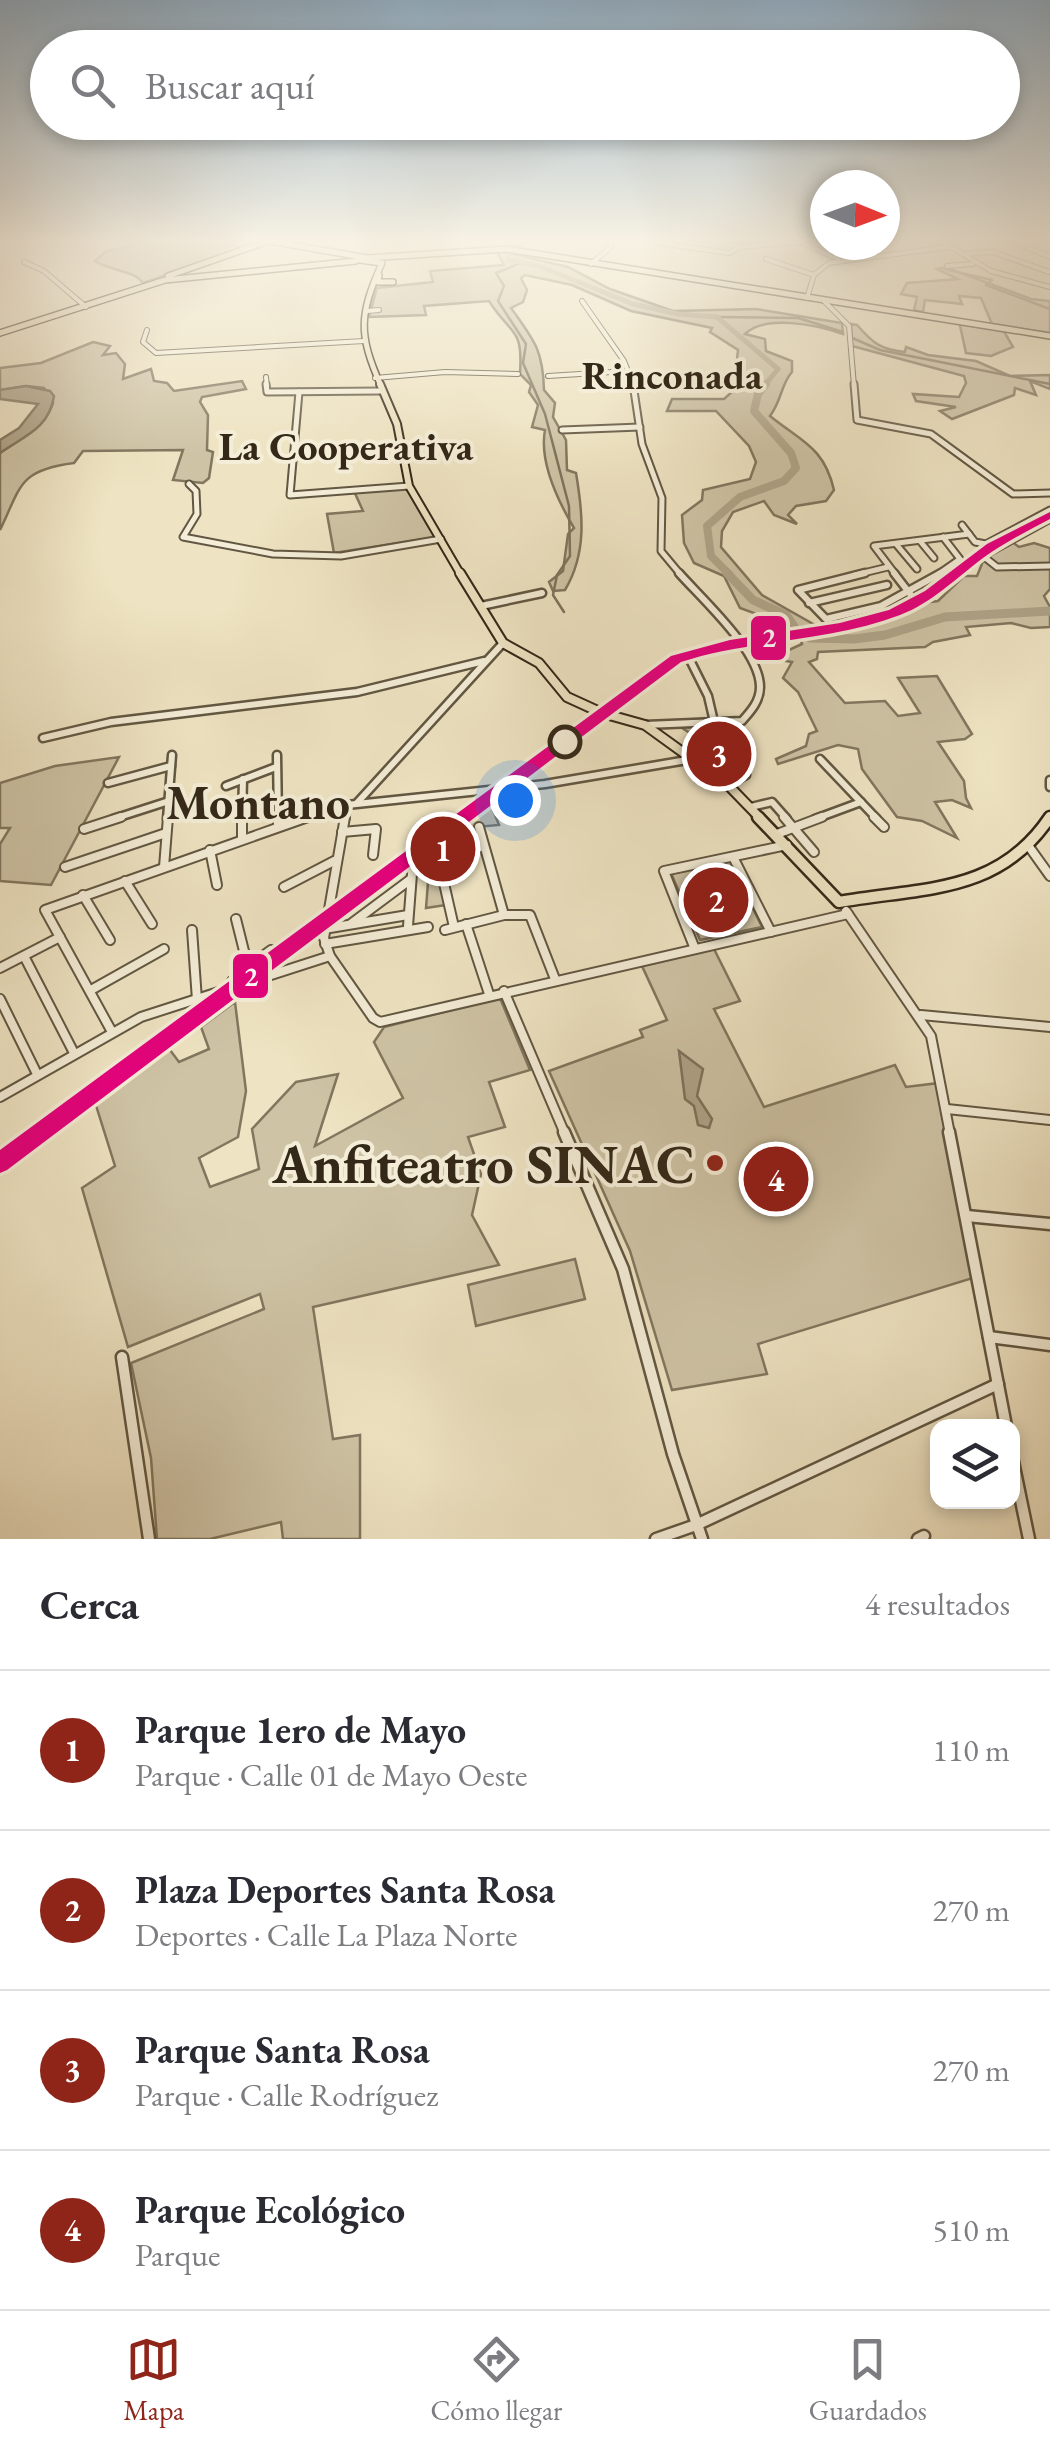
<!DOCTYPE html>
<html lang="es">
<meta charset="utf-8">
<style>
body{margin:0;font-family:"EB Garamond",serif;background:#f2f2f3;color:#2b2b33}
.controls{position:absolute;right:30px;bottom:30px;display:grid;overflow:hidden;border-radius:20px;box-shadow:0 5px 15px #0003}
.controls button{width:90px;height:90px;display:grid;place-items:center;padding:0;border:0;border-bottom:2px solid #e1e1e2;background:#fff;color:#2b2b33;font:50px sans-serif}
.compass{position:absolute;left:810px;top:170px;width:90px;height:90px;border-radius:50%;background:#fff;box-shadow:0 5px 15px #0003;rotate:91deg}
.you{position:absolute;left:515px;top:800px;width:35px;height:35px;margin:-25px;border:8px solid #fff;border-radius:50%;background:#1a73e8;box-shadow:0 0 0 15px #1a73e833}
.badge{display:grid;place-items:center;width:65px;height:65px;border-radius:50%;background:#8f2418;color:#fff;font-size:32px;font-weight:700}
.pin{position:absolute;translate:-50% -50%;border:5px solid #fff;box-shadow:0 2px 10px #0006}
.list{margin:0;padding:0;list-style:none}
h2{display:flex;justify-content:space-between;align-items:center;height:130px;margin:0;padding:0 40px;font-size:42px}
h2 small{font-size:32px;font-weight:400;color:#7c7c81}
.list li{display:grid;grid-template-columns:65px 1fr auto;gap:30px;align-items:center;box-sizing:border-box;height:160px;padding:0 40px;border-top:2px solid #e1e1e2}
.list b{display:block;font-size:38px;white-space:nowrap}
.list p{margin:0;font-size:32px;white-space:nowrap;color:#7c7c81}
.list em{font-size:32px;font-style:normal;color:#7c7c81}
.icon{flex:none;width:55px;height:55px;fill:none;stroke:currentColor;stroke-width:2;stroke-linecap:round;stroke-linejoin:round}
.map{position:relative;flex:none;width:1050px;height:1539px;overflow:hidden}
.search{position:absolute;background:#fff;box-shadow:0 5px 15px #0003;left:30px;right:30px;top:30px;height:110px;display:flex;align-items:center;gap:25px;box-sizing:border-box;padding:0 35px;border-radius:55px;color:#7c7c81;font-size:38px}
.sheet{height:770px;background:#fff}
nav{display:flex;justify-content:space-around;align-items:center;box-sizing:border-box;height:140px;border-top:2px solid #e1e1e2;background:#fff;font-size:28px;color:#7c7c81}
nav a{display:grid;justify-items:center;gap:5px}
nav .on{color:#8f2418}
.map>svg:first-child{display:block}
.green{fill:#cec3a5;stroke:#81765e;stroke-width:2.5}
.water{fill:#afa388;stroke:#7e725b;stroke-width:2.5}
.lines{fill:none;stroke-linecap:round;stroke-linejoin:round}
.stream{stroke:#7e725b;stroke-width:2.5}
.river-far2{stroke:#afa388;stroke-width:5}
.river-far1{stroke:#afa388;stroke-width:8}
.river{stroke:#afa388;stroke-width:9}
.minor-far4-casing{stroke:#625742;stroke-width:6}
.minor-far3-casing{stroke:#625742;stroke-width:9}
.minor-far2-casing{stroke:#625742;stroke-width:11}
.minor-far1-casing{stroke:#625742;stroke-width:12}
.minor-casing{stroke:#625742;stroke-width:15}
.major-far3-casing{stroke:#342818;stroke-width:8}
.major-far2-casing{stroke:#342818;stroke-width:10}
.major-far1-casing{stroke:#342818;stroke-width:12}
.major-casing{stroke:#342818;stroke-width:15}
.minor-far4{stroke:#f4edd7;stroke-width:4}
.minor-far3{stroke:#f4edd7;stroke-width:5}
.minor-far2{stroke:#f4edd7;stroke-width:6}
.minor-far1{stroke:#f4edd7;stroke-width:8}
.minor{stroke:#f4edd7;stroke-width:10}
.major-far3{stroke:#eee3c2;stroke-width:5}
.major-far2{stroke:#eee3c2;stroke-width:6}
.major-far1{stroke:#eee3c2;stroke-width:8}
.major{stroke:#eee3c2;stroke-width:10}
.rail-1-casing{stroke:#f4edd7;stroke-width:7}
.rail-1{fill:#e5007d;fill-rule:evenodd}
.stop-dot{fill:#f4edd7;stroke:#342818;stroke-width:5}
.poi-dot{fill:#8f2418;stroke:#f4edd7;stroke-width:4}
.labels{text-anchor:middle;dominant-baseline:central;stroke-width:8;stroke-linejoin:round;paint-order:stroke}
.far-neighbourhood-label{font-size:40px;font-weight:bold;fill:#342818;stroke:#f4edd7}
.neighbourhood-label{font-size:48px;font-weight:bold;fill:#342818;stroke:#f4edd7}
.near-poi-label{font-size:55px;font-weight:bold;fill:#342818;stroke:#f4edd7;text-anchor:end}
.line-badge{stroke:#f4edd7;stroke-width:4}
.badge-label{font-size:28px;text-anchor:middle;font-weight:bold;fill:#fff}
</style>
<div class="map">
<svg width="1050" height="1539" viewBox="0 0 1050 1539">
<rect width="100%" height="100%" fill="#eee3c2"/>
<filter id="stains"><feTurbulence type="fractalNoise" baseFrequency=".002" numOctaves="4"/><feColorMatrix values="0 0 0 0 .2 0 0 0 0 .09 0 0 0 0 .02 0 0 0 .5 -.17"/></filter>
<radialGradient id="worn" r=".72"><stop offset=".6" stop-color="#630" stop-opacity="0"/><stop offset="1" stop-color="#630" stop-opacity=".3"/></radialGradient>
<g class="green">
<path d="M132 239H249L247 247 143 283C134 270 110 271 95 261L105 252 133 245Z"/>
<path d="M496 250 568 267 610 289 673 311 756 309 842 323 843 334C817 325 765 314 745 334L765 339 766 351 792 361V372C781 384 782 400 770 416 802 442 824 447 834 490L826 501 796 506 788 515 797 524 774 515 764 501 733 512 722 531 721 547 762 595 815 625 780 630 773 620 740 608 724 576 694 563 684 543 682 515 702 500 703 490 750 479 756 462 749 446 716 411H667L672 399H724L732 392 733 379 744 367 737 359 738 350 710 332 712 328 631 311 572 285 525 275 521 278 527 290 523 302 511 308C534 340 543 350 544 390L555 403 553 417 566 440 567 470 576 473C583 514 587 553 565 590L553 591 549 582 563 571 568 534 574 528C558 501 539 462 545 430L532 427 538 405 529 392 531 385 520 374C523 326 512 337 489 301L424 306 426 315 369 317 377 288 433 282 430 271 504 265Z"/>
<path d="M945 267 1031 299 1050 301V333L992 324 981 298 959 296 962 304 925 300 923 312 914 310 917 297 901 294 907 283 958 279 937 269Z"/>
<path d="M959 321 1002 328 1013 347 991 356 966 353Z"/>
<path d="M851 324 857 325C873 343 879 349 905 352L906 347 928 355 976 361 1010 376 1050 375V389L1030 381 1036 395 1015 388 1014 395 952 419 940 411 956 407 916 401 913 394 959 397 966 383 964 376 852 346Z"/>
<path d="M93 342 110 346 103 355 116 353 125 364 123 379 151 369 154 381 167 383 174 391 242 381 246 389 202 397 200 402 208 415 207 450 213 452 209 478 203 483 173 480 183 450 83 451 74 463C18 470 21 487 0 530V453C20 439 44 428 53 403L44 388 26 386 0 390V368L41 363Z"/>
<path d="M407 487 437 537 334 553 327 514 363 511 354 491Z"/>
<path d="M1011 541 1019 547 1034 543 1050 548V589L1044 596 1050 607V627L1031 628 1011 623 966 627 970 635 933 642 925 647 818 652 817 659 809 662 845 703 885 701 898 716 920 713 898 678 937 676 972 734 965 739 938 742 964 781 966 798 971 808 952 800 935 802 957 838 922 821 897 817 862 769 858 749 838 745 778 764 776 759 806 746 809 734 817 731 798 692 783 678 792 662 779 660 778 655 802 644 800 637 907 613 923 603 938 601 964 576H977L984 559Z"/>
<path d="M679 726 728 727V747L743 776 731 782 701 759 715 749Z"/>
<path d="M119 757 51 885 0 881V844L10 828H0V783L55 766Z"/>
<path d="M489 800 499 825 475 827 479 843 434 855 446 905 426 908 431 844Z"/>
<path d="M730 861 762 927 700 940 671 873Z"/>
<path d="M714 949 740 1001 714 1009 764 1107 895 1065 906 1087 939 1083 973 1278 758 1344 767 1374 672 1390 630 1251 549 1071 643 1037 640 1030 667 1020 642 966Z"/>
<path d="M500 998 530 1070 489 1082 505 1127 468 1137 481 1174 472 1215 499 1265 313 1307 333 1439 360 1435V1539H283L281 1522 210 1539H157L151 1458 131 1363 264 1309 260 1294 128 1347 82 1188 115 1166 94 1099 167 1046 179 1062 209 1049 201 1027 235 1002 246 1091 238 1137 199 1158 210 1187 259 1169 252 1129 296 1082 338 1074 315 1146 403 1098 374 1042 384 1027Z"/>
<path d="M575 1259 585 1299 476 1326 468 1285Z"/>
</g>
<g class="water">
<path d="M26 386 50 391 54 396C49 429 24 436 0 453V440L19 428 38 404 0 399V390Z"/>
<path d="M679 1051 703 1069 697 1096 712 1119 709 1128 698 1125 694 1106 685 1099Z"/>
</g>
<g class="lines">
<g class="stream">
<path d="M523 262 496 273 504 286 498 301 526 344 523 363 545 414 569 506 570 556 557 575 553 595 564 612"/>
<path d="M944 269 992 280 986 285 1050 309"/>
<path d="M717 317 798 318 843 332"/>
<path d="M850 337 880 350 1050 384"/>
</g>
<g class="river-far2">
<path d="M513 247 529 239"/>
<path d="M509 250V260L539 266 633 304 678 314 717 317 778 369 764 386"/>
</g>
<path class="river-far1" d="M730 575 711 556 707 526 740 497 784 481 796 468 791 453 754 411 758 394 766 384"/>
<path class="river" d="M727 573 753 600 786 615 796 629 810 638 854 639 885 635 945 617 1050 611"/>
<g class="minor-far4-casing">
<g id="minor-far4">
<path d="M631 239 729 253 740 247 801 242"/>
<path d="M938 239 991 271 1050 287"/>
<path d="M968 239 980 243"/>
<path d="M1008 239 1050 257"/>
<path d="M725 241 757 239"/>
<path d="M799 241 838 259"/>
<path d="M964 254 993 252 1049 272"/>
<path d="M766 259 814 275"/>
<path d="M24 262 44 271 86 307"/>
<path d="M591 264 612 246 609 239"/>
<path d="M947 266 973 264"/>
<path d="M807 298 814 275 829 263 949 247"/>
<path d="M822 299 849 326 854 386"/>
<path d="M582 301 624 361 634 386"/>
<path d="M367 311 379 310"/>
<path d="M147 330 143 342 156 353 364 341"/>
<path d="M548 376 628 371"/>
<path d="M266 377 267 386"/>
<path d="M375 378 445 372 518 374"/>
</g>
</g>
<g class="minor-far3-casing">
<g id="minor-far3">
<path d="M266 384 267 392 380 391"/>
<path d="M633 384 642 444 662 498 661 551 681 575"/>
<path d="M854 384 857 420 931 434 1013 494 1050 493"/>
<path d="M299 392 290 495 409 486"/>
<path d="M562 430 640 427"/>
<path d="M189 484 196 491 197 514 183 537 273 554 341 556 441 539"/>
<path d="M1050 519 983 556 997 567 1050 566"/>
<path d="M962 525 975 542 986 544 1050 510"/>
<path d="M920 541 934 558"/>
<path d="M896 544 917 569"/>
<path d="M855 575 888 567"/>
<path d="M896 575 874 546 969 534"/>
<path d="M937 575 960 559 943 537"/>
</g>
</g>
<g class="minor-far2-casing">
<g id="minor-far2">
<path d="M865 573 798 590 826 619 881 606 941 573"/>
<path d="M894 573 911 595"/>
<path d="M809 603 887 585"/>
<path d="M481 606 542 593"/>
<path d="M690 660 708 696 715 726"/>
<path d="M645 725 742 721C751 711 760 701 760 687 760 651 702 599 679 573"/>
<path d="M43 738 111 722 357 692 484 661"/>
<path d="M277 755 278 819"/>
<path d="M820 759 877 819"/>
<path d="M1050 780V787"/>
<path d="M108 783 171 766"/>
<path d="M728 785 746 775 730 752 729 725"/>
<path d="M226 786 276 767"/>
<path d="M507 786 603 713"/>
<path d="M357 803 503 643"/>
<path d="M751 807 772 802 787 819"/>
<path d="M113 819 169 801"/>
<path d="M167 819 172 755"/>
<path d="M242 819 243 779"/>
<path d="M300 819 347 805 545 784 693 759"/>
<path d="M345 819 347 805"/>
<path d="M815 819 861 802"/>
</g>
</g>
<g class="minor-far1-casing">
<g id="minor-far1">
<path d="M278 817V826"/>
<path d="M345 817 324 938 330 956 373 1018 380 1022 848 914"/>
<path d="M784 817 814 852"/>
<path d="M874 817 884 827"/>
<path d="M479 827 504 915H530L555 979"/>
<path d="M84 829 121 817"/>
<path d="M342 832 376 829 373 855"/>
<path d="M777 834 822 817"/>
<path d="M242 838V817"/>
<path d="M1030 848 1050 876"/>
<path d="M210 850 217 885"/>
<path d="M733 857 771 932"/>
<path d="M65 867 166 833"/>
<path d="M164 867 168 817"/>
<path d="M125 881 152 924"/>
<path d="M284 887 334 861"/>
<path d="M83 895 110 940"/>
<path d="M846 911 931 1036 950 1134"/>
<path d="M236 919 248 967 271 950"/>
<path d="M352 923 411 879"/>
<path d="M466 924 489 994"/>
<path d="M408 926 413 861"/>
<path d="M454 927 438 857 484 846"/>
<path d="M324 929 408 915"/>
<path d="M192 930 197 1000"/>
<path d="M445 930 504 915"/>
<path d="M325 944 428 927"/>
<path d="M695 949 664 871 787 845"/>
<path d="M24 956 74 1053"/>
<path d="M0 968 60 937"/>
<path d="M91 990 164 949"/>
<path d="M230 991 232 981 248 967"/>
<path d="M504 991 565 1134"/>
<path d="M0 999 37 1074"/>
<path d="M921 1015 1050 1027"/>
<path d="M112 1032 45 910 308 817"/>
<path d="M0 1097 141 1017 330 956"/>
<path d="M947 1109 1050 1120"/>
</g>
</g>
<g class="minor-casing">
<g id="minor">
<path d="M564 1132 623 1269 673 1454 702 1539"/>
<path d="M949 1132 1006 1426"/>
<path d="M967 1216 1050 1224"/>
<path d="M989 1337 1050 1345"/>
<path d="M122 1357 149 1539"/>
<path d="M1012 1457 1029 1539"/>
<path d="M656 1539 696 1525 998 1384"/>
<path d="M918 1539 924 1536"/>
</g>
</g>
<g class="major-far3-casing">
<g id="major-far3">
<path d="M270 241 367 258 507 249 1050 336"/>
<path d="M360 260 382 263C359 315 358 334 381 386"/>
<path d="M379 275 378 282H393"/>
<path d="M168 276 271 240"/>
<path d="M0 333 165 280 356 261"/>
</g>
</g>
<g class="major-far2-casing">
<path id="major-far2" d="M380 384 397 424 409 486 461 575"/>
</g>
<g class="major-far1-casing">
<path id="major-far1" d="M460 573 503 643 539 663 567 697 602 713 645 725 728 785 761 819"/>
</g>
<g class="major-casing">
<path id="major" d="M758 817 839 902C922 887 998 895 1050 817"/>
</g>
<use href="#minor-far4" class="minor-far4"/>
<use href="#minor-far3" class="minor-far3"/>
<use href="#minor-far2" class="minor-far2"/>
<use href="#minor-far1" class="minor-far1"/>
<use href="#minor" class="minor"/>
<use href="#major-far3" class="major-far3"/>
<use href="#major-far2" class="major-far2"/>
<use href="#major-far1" class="major-far1"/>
<use href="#major" class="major"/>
<g class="rail-1-casing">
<path id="rail-1" d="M1050 512V519C1027 531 1004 543 983 558 956 578 932 603 900 615 830 642 752 639 681 662L7 1170 0 1173V1150L671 656 730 640 840 623 889 610 925 591 987 544Z"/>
</g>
<use href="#rail-1" class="rail-1"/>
</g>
<linearGradient id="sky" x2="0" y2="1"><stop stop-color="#91adc2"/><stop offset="0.53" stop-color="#f7f2e4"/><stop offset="1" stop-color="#f7f2e4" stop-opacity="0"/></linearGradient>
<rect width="1050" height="454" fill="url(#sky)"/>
<circle class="stop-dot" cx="565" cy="742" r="15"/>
<circle class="poi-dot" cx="715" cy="1163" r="10"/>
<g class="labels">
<g class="far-neighbourhood-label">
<text x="672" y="375">Rinconada</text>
<text x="346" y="446">La Cooperativa</text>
</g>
<g class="neighbourhood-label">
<text x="258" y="802">Montano</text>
</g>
<g class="near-poi-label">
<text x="695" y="1163">Anfiteatro SINAC</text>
</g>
</g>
<g class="line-badge">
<rect x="749" y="614" width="39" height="48" rx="10" fill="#e5007d"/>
<rect x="231" y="952" width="39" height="48" rx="10" fill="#e5007d"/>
</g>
<g class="badge-label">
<text x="769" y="647">2</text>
<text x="251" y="986">2</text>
</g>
<rect width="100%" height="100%" filter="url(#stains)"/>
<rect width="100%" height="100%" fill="url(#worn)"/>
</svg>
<div class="controls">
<button><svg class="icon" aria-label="layers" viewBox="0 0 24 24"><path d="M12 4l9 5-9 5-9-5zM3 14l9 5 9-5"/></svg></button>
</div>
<svg class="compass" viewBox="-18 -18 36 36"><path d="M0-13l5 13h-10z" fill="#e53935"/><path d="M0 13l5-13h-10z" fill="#7c7c81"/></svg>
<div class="you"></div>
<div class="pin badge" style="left:443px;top:849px">1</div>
<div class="pin badge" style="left:716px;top:900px">2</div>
<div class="pin badge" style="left:719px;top:754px">3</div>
<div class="pin badge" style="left:776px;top:1179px">4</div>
<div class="search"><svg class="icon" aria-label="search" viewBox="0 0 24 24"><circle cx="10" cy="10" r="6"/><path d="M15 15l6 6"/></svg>Buscar aquí</div>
</div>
<section class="sheet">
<h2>Cerca<small>4 resultados</small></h2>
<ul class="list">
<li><span class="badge">1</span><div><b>Parque 1ero de Mayo</b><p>Parque · Calle 01 de Mayo Oeste</p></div><em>110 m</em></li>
<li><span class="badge">2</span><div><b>Plaza Deportes Santa Rosa</b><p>Deportes · Calle La Plaza Norte</p></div><em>270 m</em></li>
<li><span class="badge">3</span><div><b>Parque Santa Rosa</b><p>Parque · Calle Rodríguez</p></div><em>270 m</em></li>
<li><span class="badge">4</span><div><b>Parque Ecológico</b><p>Parque</p></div><em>510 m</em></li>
</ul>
</section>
<nav>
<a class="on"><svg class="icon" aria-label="map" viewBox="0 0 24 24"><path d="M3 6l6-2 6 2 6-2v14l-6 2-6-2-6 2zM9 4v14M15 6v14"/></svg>Mapa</a>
<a><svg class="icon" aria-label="directions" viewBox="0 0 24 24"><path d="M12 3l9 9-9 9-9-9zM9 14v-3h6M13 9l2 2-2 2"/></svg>Cómo llegar</a>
<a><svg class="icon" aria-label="saved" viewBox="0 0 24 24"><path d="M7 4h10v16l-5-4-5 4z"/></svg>Guardados</a>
</nav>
